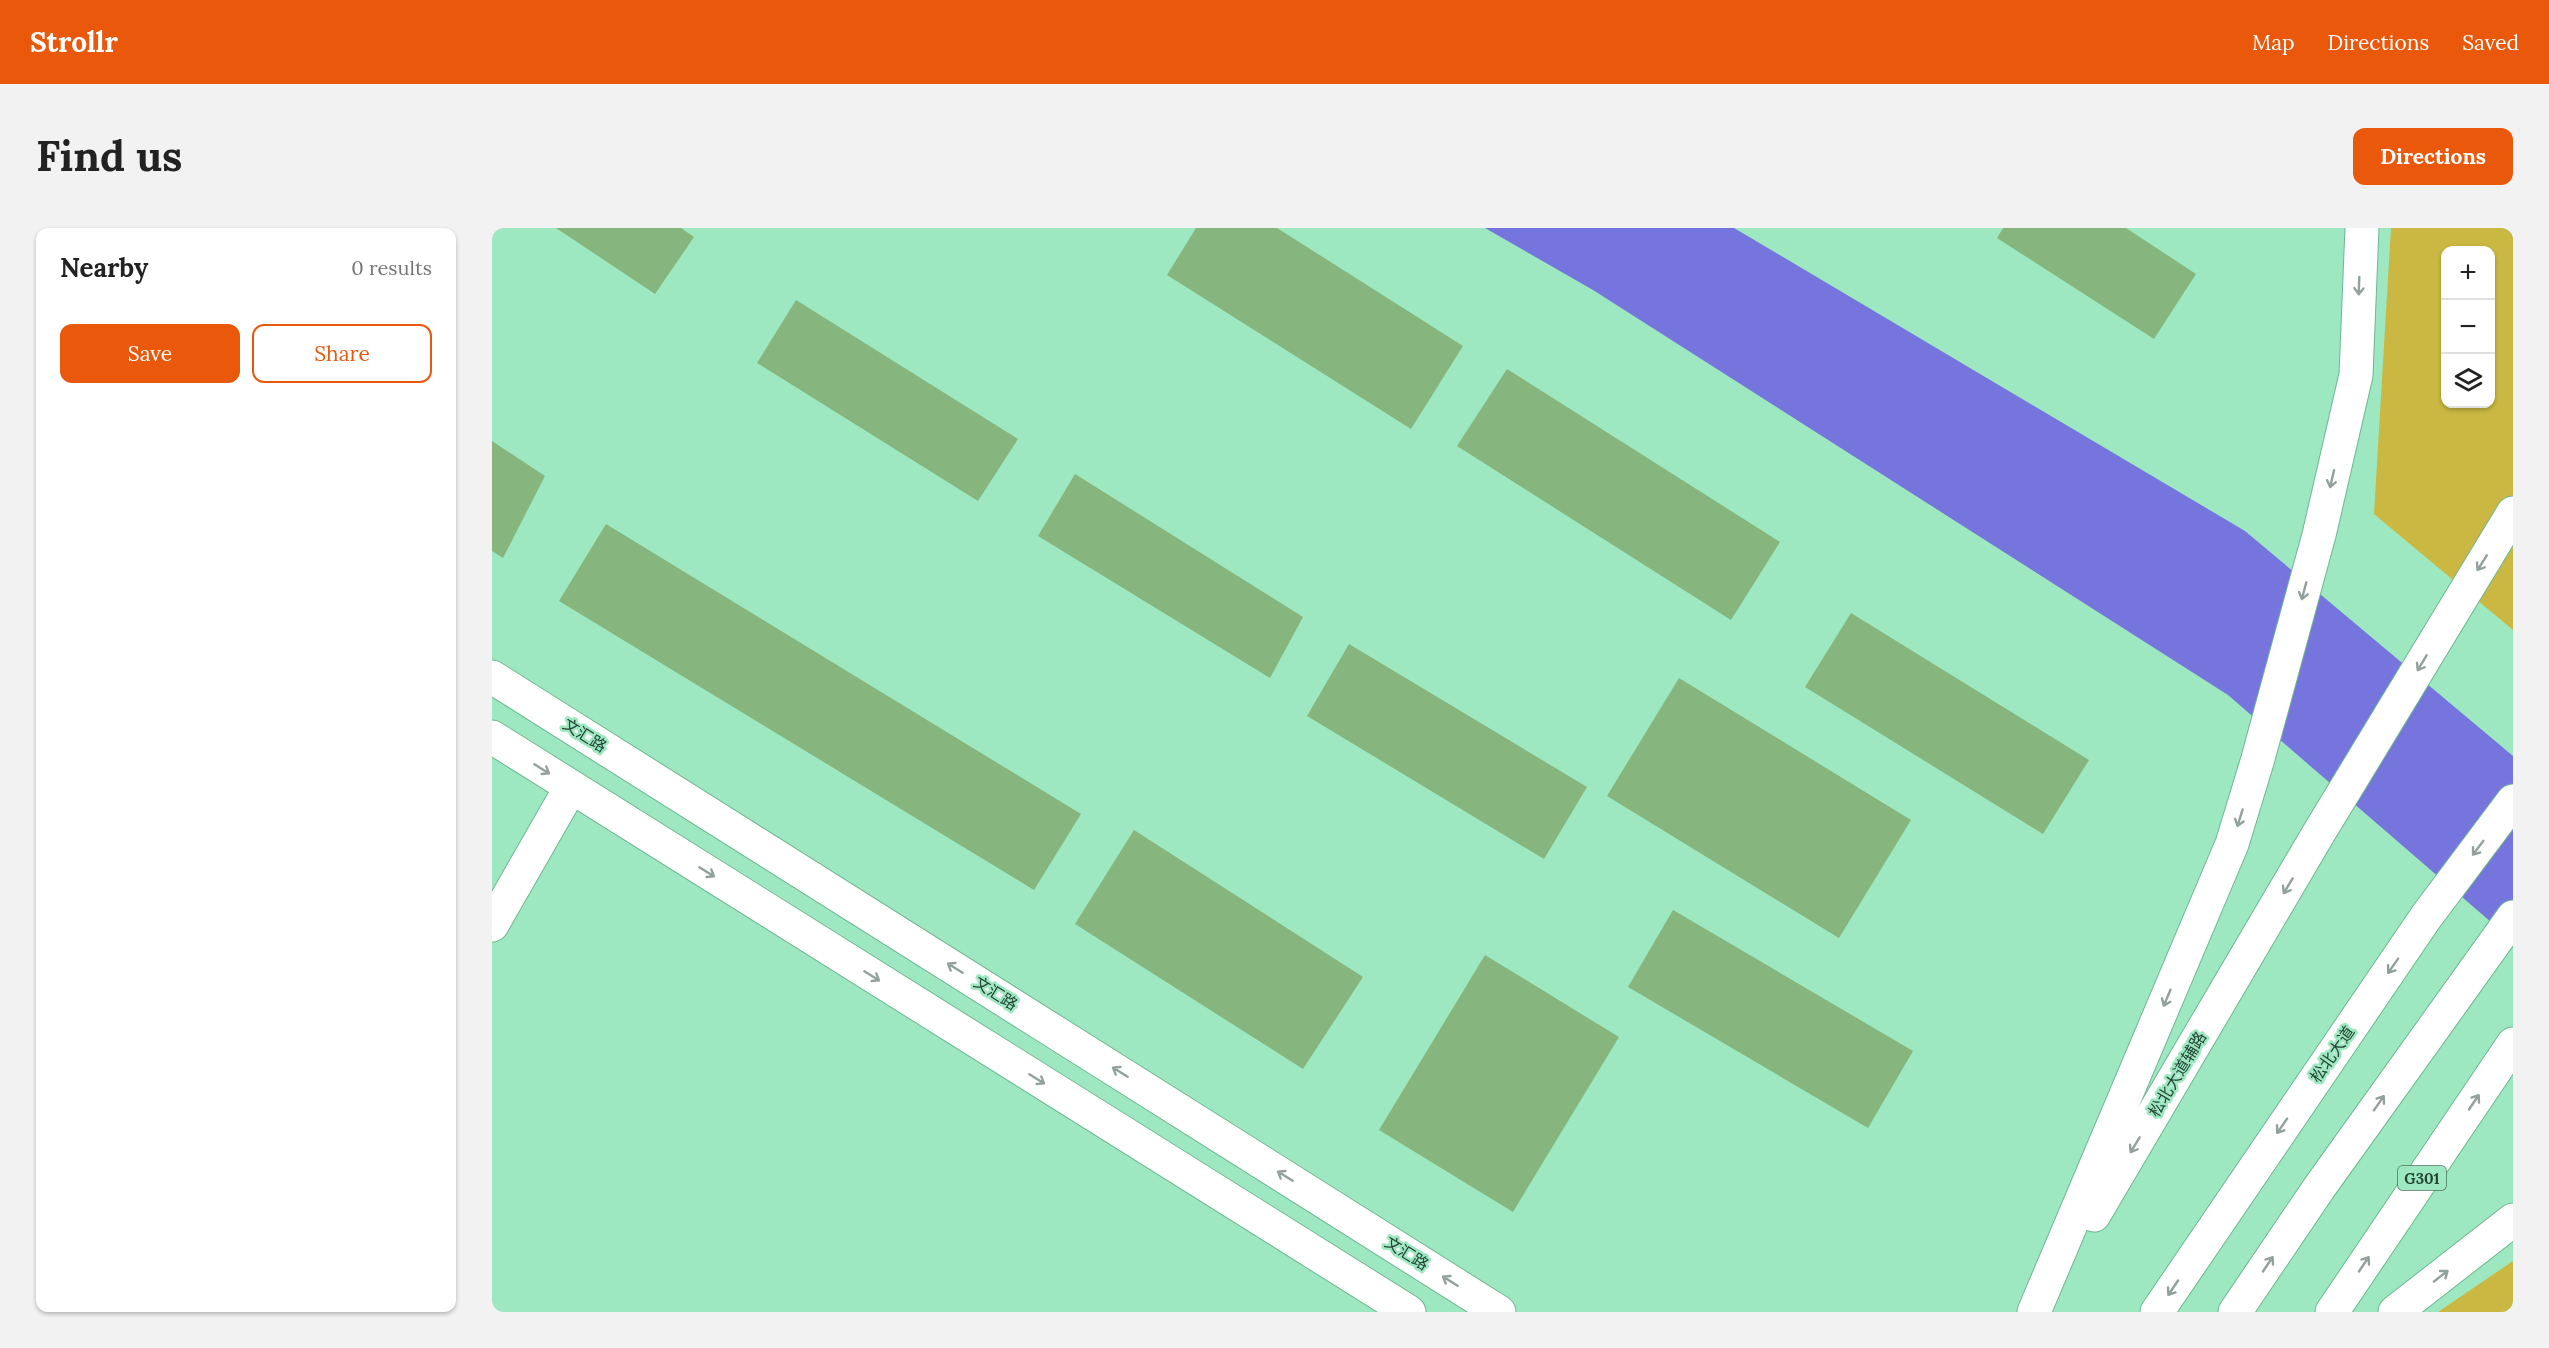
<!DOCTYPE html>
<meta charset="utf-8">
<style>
body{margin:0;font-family:Lora,"Noto Sans SC",serif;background:#f2f2f2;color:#222}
.controls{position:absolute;right:18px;top:18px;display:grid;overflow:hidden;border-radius:12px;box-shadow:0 2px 4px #0004}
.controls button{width:54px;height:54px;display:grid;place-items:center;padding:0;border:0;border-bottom:2px solid #e0e0e0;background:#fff;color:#222;font:30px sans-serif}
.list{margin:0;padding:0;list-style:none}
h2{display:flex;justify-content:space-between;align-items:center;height:78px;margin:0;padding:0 24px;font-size:26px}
h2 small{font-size:20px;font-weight:400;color:#767676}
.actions{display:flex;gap:12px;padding:18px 24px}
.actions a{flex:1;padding:14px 0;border:2px solid #ea580c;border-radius:12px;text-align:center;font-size:21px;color:#ea580c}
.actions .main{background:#ea580c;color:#fff}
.icon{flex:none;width:33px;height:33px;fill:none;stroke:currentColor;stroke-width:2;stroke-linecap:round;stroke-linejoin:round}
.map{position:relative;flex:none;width:2021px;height:1084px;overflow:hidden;border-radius:12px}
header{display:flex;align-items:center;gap:36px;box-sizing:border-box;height:84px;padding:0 30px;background:#ea580c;color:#fff}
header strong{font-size:28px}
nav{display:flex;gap:33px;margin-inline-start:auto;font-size:21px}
.intro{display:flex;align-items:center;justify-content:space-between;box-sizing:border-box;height:144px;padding:0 36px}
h1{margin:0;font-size:42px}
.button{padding:15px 27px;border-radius:12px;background:#ea580c;color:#fff;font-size:21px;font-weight:700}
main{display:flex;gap:36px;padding:0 36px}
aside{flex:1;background:#fff;border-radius:12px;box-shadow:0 2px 4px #0004}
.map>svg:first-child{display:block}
.green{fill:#cab842;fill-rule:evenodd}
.water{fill:#7575dd}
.building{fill:#86b57e}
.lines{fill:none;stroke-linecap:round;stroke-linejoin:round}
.tertiary-casing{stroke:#6db792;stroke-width:35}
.trunk-casing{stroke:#6db792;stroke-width:35}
.tertiary{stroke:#fff;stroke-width:33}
.trunk{stroke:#fff;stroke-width:33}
.oneway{stroke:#92a199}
.labels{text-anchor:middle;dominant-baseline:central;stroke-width:5;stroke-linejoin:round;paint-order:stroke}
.shield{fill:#9de8c0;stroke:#48745d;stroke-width:1.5}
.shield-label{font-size:15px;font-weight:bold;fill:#244333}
.street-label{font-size:16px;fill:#244333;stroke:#9de8c0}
</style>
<header>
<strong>Strollr</strong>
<nav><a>Map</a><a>Directions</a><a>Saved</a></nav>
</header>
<div class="intro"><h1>Find us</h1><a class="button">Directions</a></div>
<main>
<aside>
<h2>Nearby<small>0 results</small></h2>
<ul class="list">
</ul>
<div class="actions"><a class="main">Save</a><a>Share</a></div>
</aside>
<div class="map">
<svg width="2021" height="1084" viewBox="0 0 2021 1084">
<rect width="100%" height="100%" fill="#9de8c0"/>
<g class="green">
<path d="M1899 0H2021V402L1882 286ZM1954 22H1998V176H1954Z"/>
<path d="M2021 1033V1084H1946Z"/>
</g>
<path class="water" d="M993 0H1242L1753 303 2021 528V713L1736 467 1101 62Z"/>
<g class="building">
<path d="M64 0H189L202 9 163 66Z"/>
<path d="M704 0H785L971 118 919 201 675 47Z"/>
<path d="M1511 0H1634L1704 46 1662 111 1505 10Z"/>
<path d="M304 72 526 211 486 273 265 135Z"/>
<path d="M1015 141 1288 314 1239 392 965 218Z"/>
<path d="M0 213 53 248 11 330 0 323Z"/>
<path d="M583 246 811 389 778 450 546 308Z"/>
<path d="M114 296 589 586 542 662 67 373Z"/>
<path d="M1359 385 1597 532 1551 606 1313 459Z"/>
<path d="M857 416 1095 559 1052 631 815 488Z"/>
<path d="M1187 450 1419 592 1347 710 1115 568Z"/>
<path d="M642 602 871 749 811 841 583 696Z"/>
<path d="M1181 682 1421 823 1376 900 1136 759Z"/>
<path d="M993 727 1127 809 1021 984 887 902Z"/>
</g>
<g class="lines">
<g class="tertiary-casing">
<g id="tertiary">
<path d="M0 449 1007 1084"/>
<path d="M0 509 917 1084"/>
<path d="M0 697 79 559"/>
</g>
</g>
<g class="trunk-casing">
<g id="trunk">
<path d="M1602 987 1825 608 2021 285"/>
<path d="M1542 1084 1740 616 1765 534 1827 307 1864 147 1870 0"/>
<path d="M1665 1084 1934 689 2021 573"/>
<path d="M1743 1084 1827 960 2021 689"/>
<path d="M1840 1084 2021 816"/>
<path d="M1903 1084 2021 992"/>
</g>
</g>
<use href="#tertiary" class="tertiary"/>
<use href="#trunk" class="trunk"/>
</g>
<defs><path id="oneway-shaft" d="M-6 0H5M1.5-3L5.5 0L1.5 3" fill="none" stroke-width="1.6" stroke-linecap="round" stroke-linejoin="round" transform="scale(1.5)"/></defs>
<g class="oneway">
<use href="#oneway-shaft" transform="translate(1867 58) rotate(92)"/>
<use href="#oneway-shaft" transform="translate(1840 251) rotate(103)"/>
<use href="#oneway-shaft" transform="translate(1990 335) rotate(122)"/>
<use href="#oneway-shaft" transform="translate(1812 363) rotate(105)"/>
<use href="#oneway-shaft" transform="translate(1930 435) rotate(121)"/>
<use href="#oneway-shaft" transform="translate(50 541) rotate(32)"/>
<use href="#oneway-shaft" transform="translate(1748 590) rotate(107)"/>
<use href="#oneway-shaft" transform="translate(1986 620) rotate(127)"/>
<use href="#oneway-shaft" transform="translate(215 644) rotate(32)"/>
<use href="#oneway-shaft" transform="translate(1796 658) rotate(121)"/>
<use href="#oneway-shaft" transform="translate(1901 738) rotate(125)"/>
<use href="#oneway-shaft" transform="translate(463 740) rotate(-148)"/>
<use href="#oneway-shaft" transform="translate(380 748) rotate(32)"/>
<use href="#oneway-shaft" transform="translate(1675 770) rotate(113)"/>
<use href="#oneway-shaft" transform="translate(628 844) rotate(-148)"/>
<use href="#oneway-shaft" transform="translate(545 851) rotate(32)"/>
<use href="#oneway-shaft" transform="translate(1982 874) rotate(-56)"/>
<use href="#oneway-shaft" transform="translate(1887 875) rotate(-55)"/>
<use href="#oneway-shaft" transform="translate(1790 898) rotate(125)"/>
<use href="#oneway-shaft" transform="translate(1643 917) rotate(121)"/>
<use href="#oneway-shaft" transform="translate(793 948) rotate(-148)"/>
<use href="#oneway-shaft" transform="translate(1776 1036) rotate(-56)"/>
<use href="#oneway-shaft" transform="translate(1872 1036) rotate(-56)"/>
<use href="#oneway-shaft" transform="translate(1949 1048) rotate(-38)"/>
<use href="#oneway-shaft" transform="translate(958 1053) rotate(-148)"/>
<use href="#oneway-shaft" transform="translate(1681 1060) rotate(124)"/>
</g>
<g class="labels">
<rect class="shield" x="1906" y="938" width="48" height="24" rx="4.5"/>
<g class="shield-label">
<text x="1930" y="950">G301</text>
</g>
<g class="street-label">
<text transform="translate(93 507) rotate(32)">文汇路</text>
<text transform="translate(504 765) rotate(32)">文汇路</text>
<text transform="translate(1840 826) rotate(-55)">松北大道</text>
<text transform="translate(1685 846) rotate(-59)">松北大道辅路</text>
<text transform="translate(915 1025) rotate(32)">文汇路</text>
</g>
</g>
</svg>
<div class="controls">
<button>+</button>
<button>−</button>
<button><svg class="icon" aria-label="layers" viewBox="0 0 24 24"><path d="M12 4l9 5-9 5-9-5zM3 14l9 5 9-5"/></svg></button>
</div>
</div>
</main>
